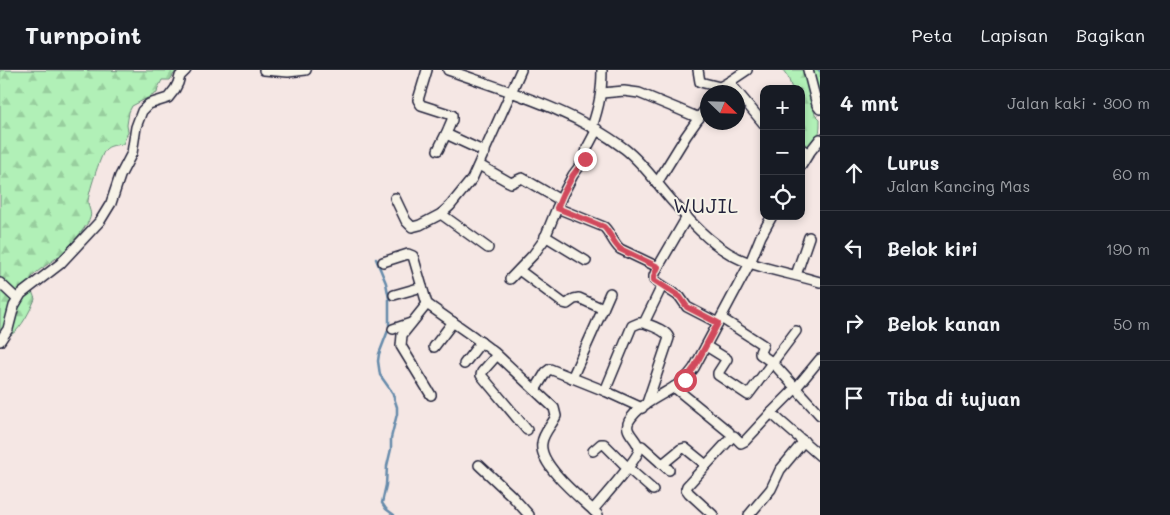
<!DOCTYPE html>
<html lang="id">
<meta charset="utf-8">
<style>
body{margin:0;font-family:Mali,sans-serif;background:#20242c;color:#f1f3f6}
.controls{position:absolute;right:15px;top:15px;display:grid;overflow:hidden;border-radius:10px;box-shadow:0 2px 8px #0003}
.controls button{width:45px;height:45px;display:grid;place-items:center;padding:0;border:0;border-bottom:1px solid #363941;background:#171b24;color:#f1f3f6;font:25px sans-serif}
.compass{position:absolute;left:700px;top:15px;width:45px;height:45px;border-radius:50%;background:#171b24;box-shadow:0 2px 8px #0003;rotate:113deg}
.stop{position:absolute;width:15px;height:15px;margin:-11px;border:4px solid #d1495b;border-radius:50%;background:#fff}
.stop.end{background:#d1495b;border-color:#fff;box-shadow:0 1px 5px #0008}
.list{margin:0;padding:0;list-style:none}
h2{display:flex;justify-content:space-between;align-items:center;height:65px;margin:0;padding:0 20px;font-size:21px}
h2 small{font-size:16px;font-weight:400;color:#9ea1a6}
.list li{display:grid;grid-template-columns:32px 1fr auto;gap:15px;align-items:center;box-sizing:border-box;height:75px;padding:0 20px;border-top:1px solid #363941}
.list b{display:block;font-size:19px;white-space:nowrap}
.list p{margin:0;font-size:16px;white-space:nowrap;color:#9ea1a6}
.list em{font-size:16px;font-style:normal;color:#9ea1a6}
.icon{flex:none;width:28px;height:28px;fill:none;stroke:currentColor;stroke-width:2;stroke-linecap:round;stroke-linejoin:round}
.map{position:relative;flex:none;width:820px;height:445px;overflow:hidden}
header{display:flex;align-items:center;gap:30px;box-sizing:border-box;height:70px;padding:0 25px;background:#171b24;border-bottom:1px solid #363941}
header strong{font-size:24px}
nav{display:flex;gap:28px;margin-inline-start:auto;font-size:18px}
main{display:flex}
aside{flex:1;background:#171b24}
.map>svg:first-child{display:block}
.forest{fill:url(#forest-firs);stroke:#6a8979}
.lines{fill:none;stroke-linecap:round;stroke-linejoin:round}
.stream{stroke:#668bab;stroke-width:2.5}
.minor-casing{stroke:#22223b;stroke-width:12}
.minor{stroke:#f7f3e8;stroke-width:9}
.route{stroke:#d1495b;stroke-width:6}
.labels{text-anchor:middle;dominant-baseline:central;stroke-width:4;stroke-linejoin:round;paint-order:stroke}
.quarter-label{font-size:20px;letter-spacing:1px;fill:#22223b;stroke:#f7f3e8}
</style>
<header>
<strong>Turnpoint</strong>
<nav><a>Peta</a><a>Lapisan</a><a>Bagikan</a></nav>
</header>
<main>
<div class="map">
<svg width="820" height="445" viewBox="0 0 820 445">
<defs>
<pattern id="forest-firs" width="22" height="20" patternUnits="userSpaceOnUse" patternTransform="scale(1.25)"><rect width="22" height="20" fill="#b1f0b7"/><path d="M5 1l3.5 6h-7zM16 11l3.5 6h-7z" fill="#98ce9e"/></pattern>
</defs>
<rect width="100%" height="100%" fill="#f5e7e4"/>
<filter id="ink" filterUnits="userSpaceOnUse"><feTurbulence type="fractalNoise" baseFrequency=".02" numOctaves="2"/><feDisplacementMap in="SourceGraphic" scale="10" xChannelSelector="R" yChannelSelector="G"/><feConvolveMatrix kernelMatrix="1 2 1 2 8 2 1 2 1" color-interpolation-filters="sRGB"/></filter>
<g filter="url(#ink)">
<g class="forest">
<path d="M0 0 176 1 170 10H162L158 18 157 23 132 36 129 42 127 55 128 62 123 74C117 75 109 75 105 80 100 87 88 124 88 132 89 142 94 143 87 154 79 166 70 176 59 186 54 190 34 203 32 207 28 214 33 223 35 229 31 239 21 259 12 264 9 266 4 267 0 267Z"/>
<path d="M783 0H820V33L813 38 815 44 820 49C820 63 820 68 808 76L801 71V19H792L788 7Z"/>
</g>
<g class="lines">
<g class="stream">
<path d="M819 0 820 1"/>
<path d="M376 189 386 213 389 229V258L379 284 378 291 380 305 392 322 397 337V344L391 368V379L387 396 386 415 382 433 386 439 394 445"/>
</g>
<g class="minor-casing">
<g id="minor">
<path d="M264 0 288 2 306 0"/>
<path d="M427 0 418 30 421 35 452 45V50L446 64 485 82"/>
<path d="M448 0C507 21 574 40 625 79 644 94 657 114 673 132 694 156 719 183 750 193 773 201 797 205 820 212"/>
<path d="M698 0 700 12 720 17"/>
<path d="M808 0 817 35 820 39"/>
<path d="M729 12 747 0"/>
<path d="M716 22 720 17 729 12 764 54"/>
<path d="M602 23 624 21 639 23 678 39 699 48"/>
<path d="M592 57C599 36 602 22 602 0"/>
<path d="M597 59 587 78 585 89 573 105 563 124 557 138 604 157C611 164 613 173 620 179L658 197 687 147"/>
<path d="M801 79 809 83 801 96"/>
<path d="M438 80 446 64"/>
<path d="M809 83 820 69"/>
<path d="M479 95 509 112 511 113 522 108 560 130"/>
<path d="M657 113 686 66 708 35"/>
<path d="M395 128 406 151 412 157 420 155 441 144 450 136 472 109 521 0"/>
<path d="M441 144 488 178"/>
<path d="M545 166 586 191"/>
<path d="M383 192 408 184 413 186 427 234"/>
<path d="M658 197 654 206V210L680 227 687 237 718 253"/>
<path d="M519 200 563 233 567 234 574 229 579 228 603 239 572 308"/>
<path d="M796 205 809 167"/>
<path d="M510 209 533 185 544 170 557 138"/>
<path d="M0 213 17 229"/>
<path d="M394 225 422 217"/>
<path d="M603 239 610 223"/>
<path d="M721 248 763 275 760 282V284L773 293 820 345"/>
<path d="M393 259 411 253"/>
<path d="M0 271 8 259 14 236 21 224 60 194 100 151 111 133 120 106 132 83 136 57 142 41 149 34 168 28 175 19 178 13 180 6 186 0"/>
<path d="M706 276 727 289 718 303V305L748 325 796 261"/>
<path d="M434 277 453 252"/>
<path d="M497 285 482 302 481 305 527 360"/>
<path d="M464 294 481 272"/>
<path d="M674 317 729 362"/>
<path d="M535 320 546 302 550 299 605 321 642 338"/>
<path d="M605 321 632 256 639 253H644"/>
<path d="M431 325 401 276 402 265 427 234 474 267 494 282 554 338 556 346C552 355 543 363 542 373 538 394 579 427 593 440"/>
<path d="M647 333 669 268C666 260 652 256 644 253L662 216"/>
<path d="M771 343 820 386"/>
<path d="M639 377 642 376 661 393H664L681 379 685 378 706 395"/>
<path d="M593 381 601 374H604L628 398 653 420"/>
<path d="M661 393 669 400"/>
<path d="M479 395 511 425 529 445"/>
<path d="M598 445 593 440C601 430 639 388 639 379 638 369 623 362 629 351 640 332 669 323 684 310 688 306 691 302 694 298L750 193 761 166 772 146"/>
<path d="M713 445 689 423 686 419 687 416 732 367 734 366 741 373 745 371 771 343 796 318 820 289"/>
<path d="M749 445 771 419 780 400 804 371"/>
</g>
</g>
<use href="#minor" class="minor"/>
</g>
</g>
<g class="lines" filter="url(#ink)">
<path class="route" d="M585 89 573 105 563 124 557 138 604 157C611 164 613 173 620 179L658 197 654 206V210L680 227 687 237 718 253 694 298 685 310"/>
</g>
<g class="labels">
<g class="quarter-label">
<text x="706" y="135">WUJIL</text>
</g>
</g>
</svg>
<div class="controls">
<button>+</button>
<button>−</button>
<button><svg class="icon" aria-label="locate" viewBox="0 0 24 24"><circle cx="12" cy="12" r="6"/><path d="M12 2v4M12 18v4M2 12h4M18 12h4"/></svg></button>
</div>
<svg class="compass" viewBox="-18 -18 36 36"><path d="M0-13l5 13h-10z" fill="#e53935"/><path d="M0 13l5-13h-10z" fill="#9ea1a6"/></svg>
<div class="stop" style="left:685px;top:310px"></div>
<div class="stop end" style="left:585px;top:89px"></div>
</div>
<aside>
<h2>4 mnt<small>Jalan kaki · 300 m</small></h2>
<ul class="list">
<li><svg class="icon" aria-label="ahead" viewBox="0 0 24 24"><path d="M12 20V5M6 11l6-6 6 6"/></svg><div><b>Lurus</b><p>Jalan Kancing Mas</p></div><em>60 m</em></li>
<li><svg class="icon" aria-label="left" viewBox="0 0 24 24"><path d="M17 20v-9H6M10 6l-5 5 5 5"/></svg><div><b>Belok kiri</b></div><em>190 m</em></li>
<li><svg class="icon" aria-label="right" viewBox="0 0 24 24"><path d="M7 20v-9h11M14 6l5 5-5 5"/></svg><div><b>Belok kanan</b></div><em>50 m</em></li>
<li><svg class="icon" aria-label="arrive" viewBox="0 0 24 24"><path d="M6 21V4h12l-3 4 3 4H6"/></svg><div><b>Tiba di tujuan</b></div></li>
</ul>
</aside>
</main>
